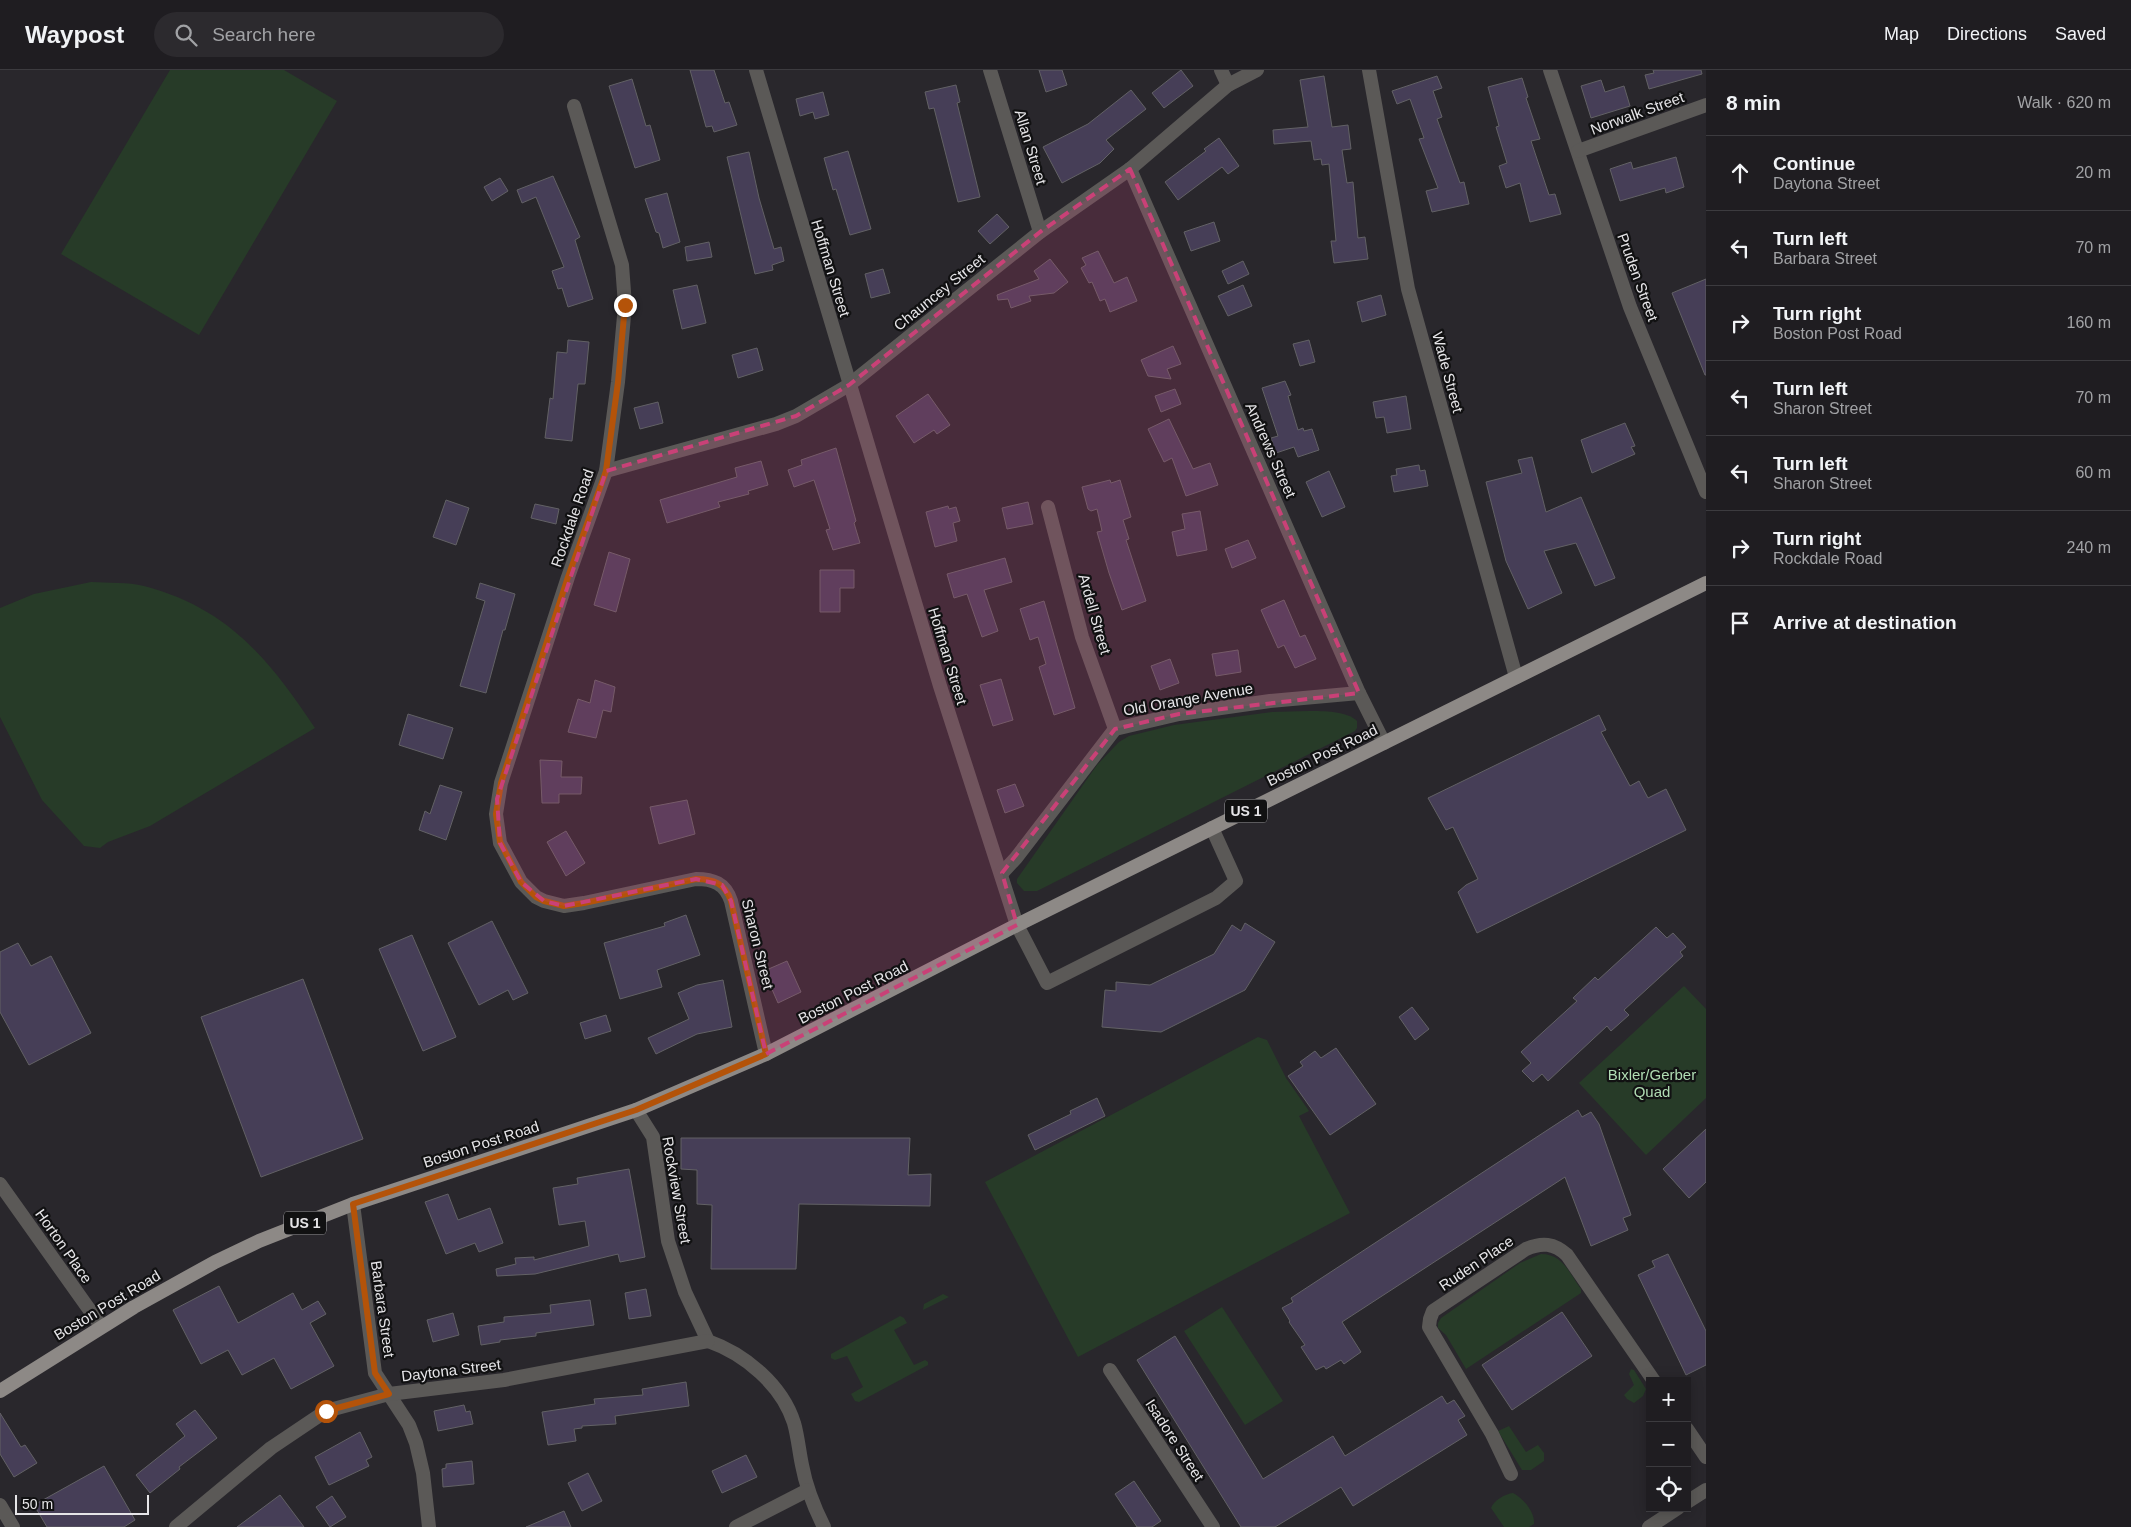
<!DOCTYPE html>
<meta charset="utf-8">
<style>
body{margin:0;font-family:Arial,sans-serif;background:#2c2a2e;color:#f1f3f6}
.controls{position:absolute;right:15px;bottom:15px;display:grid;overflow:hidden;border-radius:0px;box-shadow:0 2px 12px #0003}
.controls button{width:45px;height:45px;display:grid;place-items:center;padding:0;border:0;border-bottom:1px solid #3c3b3f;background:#1f1d21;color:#f1f3f6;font:25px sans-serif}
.scale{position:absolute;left:15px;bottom:12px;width:134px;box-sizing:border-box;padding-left:5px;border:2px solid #e6e5e8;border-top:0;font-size:14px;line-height:18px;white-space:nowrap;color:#e6e5e8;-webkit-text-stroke:4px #111112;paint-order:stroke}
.stop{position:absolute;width:15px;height:15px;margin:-11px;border:4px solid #b45309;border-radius:50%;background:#fff}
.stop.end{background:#b45309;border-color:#fff;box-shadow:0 1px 5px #0008}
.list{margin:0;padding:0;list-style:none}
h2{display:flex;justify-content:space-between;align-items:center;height:65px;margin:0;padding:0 20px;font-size:21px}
h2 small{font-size:16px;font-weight:400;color:#a1a2a5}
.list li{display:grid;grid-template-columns:32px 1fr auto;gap:15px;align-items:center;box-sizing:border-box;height:75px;padding:0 20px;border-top:1px solid #3c3b3f}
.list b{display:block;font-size:19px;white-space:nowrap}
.list p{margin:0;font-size:16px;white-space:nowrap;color:#a1a2a5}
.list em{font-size:16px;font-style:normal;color:#a1a2a5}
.icon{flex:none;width:28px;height:28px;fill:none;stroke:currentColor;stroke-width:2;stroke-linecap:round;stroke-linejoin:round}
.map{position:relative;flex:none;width:1706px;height:1457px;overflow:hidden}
header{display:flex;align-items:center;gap:30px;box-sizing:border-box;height:70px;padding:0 25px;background:#1f1d21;border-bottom:1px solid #3c3b3f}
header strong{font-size:24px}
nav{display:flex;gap:28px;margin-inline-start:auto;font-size:18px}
.search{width:350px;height:45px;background:#2c2a2e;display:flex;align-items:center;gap:12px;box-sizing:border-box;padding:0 18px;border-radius:28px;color:#a1a2a5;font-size:19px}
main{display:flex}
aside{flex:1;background:#1f1d21}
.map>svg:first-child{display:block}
.green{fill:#273b28}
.building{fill:#463e57;stroke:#626165}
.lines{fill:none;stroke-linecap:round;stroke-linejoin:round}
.minor{stroke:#5b5957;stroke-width:14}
.primary{stroke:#8d8986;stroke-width:14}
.route{stroke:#b45309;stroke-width:6}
.marked{fill:#c94177;fill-opacity:0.2;stroke:#c94177;stroke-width:4;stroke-dasharray:10 6;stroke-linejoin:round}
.labels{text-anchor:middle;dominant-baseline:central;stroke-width:4.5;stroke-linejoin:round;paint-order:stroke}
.shield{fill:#111112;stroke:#a6a5a8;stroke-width:1}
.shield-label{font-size:14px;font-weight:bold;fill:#e6e5e8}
.street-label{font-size:15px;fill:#e6e5e8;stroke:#111112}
.park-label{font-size:15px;fill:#b0dcb3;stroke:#111112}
</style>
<header>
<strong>Waypost</strong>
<div class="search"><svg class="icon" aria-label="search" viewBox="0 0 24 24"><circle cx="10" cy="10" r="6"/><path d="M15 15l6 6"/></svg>Search here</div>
<nav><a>Map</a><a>Directions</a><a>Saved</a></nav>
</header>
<main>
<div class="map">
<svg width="1706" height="1457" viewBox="0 0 1706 1457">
<rect width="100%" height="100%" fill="#29272c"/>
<g class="green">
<path d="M170 0H284L337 31 199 265 61 184Z"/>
<path d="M91 512C108 513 128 512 144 516 228 538 269 589 315 658L150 756 108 772 100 778 84 776 42 730 0 647V538L34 524Z"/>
<path d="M1309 641C1323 641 1347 641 1357 651V658L1355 661 1037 821H1024L1017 813V809L1097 695 1119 672 1129 666 1174 655 1272 642Z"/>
<path d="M1684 916 1706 939V1028L1646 1085 1579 1013Z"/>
<path d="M1258 967 1267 970 1286 1008 1309 1041 1299 1046 1350 1143 1078 1287 985 1112Z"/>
<path d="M1541 1184C1563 1184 1569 1203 1581 1219V1223L1466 1299 1446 1265 1438 1258V1253L1441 1248 1520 1193Z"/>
<path d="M943 1224 949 1227 923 1240 924 1234Z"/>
<path d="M1222 1237 1283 1331 1245 1355 1184 1261Z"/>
<path d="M900 1246 904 1248 907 1253 894 1260 914 1295 925 1290 928 1292V1295L859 1332 855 1331 851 1324 863 1317 847 1286 835 1290 831 1288V1284Z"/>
<path d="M1631 1299 1634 1300 1646 1319 1643 1326 1634 1333 1627 1329 1624 1325 1634 1315 1629 1304Z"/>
<path d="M1509 1356 1526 1382 1538 1375 1544 1383V1391L1531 1400H1522L1498 1361Z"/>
<path d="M1513 1423C1523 1428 1535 1442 1534 1454L1529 1457H1504L1491 1438C1494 1430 1505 1424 1513 1423Z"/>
</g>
<g class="building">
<path d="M690 0H714L725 33 729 32 737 55 714 62 712 56 706 57Z"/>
<path d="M1039 0H1062L1067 15 1046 22Z"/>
<path d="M1181 0 1193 16 1164 38 1152 23Z"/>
<path d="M1653 0H1701L1702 4 1649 19 1645 5 1654 3Z"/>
<path d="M1324 6 1332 57 1348 55 1351 79 1342 80 1347 113 1353 112 1358 168 1365 167 1368 189 1334 193 1331 171H1336L1329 94 1322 95 1321 89 1314 90 1311 71 1274 74 1273 60 1308 57 1300 10Z"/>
<path d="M1437 6 1442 18 1433 21 1442 47 1437 49 1460 113 1464 112 1469 134 1432 142 1426 121 1438 118 1419 69 1424 68 1410 29 1397 34 1392 21Z"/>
<path d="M1522 8 1528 27 1526 28 1540 69 1531 71 1549 125 1555 124 1561 144 1530 152 1520 113 1506 118 1499 96 1507 93 1496 57 1499 56 1488 17Z"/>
<path d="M632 9 646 56 650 55 660 90 635 98 609 16Z"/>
<path d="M1601 10 1605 22 1624 16 1630 36 1591 48 1581 16Z"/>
<path d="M956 15 960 32 957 33 980 127 958 132 934 38 929 39 925 22Z"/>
<path d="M1131 20 1146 39 1106 70 1114 79 1100 93 1062 113 1043 77 1088 54Z"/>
<path d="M823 22 829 45 815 49 813 42 800 46 796 29Z"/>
<path d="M1219 68 1239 96 1228 104 1222 97 1178 130 1165 112 1206 81 1204 79Z"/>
<path d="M848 81 871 159 850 165 836 119 833 120 824 88Z"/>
<path d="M749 82 759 128 774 179 781 177 784 191 772 195 773 200 755 204 727 87Z"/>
<path d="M1676 87 1684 117 1666 123 1665 118 1620 131 1610 99 1631 92 1633 99Z"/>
<path d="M553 106 580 167 575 170 593 229 568 237 562 218 558 219 552 201 564 197 536 127 522 133 517 120Z"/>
<path d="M500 108 508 121 492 131 484 117Z"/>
<path d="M667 123 680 172 663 178 659 163 656 162 645 129Z"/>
<path d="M997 144 1009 157 990 174 978 161Z"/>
<path d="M1214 152 1220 171 1191 181 1184 162Z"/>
<path d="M709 172 712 187 687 191 685 177Z"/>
<path d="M1098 181 1114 213 1127 207 1137 231 1110 242 1105 229 1100 231 1092 212 1089 213 1081 198 1086 195 1082 188Z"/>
<path d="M1050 189 1068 212 1054 223 1029 226 1031 231 1011 238 1008 229 998 230 997 225 1039 209 1034 201Z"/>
<path d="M1243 191 1249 204 1228 214 1222 201Z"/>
<path d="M883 199 890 223 871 228 865 204Z"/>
<path d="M1706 209V305H1705L1672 223Z"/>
<path d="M697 215 706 253 682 259 673 220Z"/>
<path d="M1243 215 1252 236 1228 246 1218 226Z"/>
<path d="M1381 225 1386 245 1362 252 1357 232Z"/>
<path d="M568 270 589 272 585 314H578L572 371 545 368 550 328 553 329 557 282 567 283Z"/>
<path d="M1309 270 1315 292 1300 296 1293 274Z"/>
<path d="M1173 276 1181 294 1167 299 1171 309 1148 306 1141 290Z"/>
<path d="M757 278 763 300 738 308 732 285Z"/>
<path d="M1285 311 1291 325 1288 326 1298 360 1303 358 1304 361 1312 359 1319 380 1298 387 1294 377 1276 383 1271 368 1278 366 1262 318Z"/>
<path d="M1175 319 1181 334 1161 342 1155 326Z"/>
<path d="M928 324 950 355 937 364 934 360 914 373 896 346Z"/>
<path d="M1406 326 1411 359 1387 363 1384 347 1376 348 1373 332Z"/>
<path d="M658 332 663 353 640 359 634 338Z"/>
<path d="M1169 349 1193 399 1210 393 1218 415 1186 426 1172 388 1164 392 1148 359Z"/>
<path d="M1625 353 1635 376 1631 377 1635 384 1592 403 1581 370Z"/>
<path d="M836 378 856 451 854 453 860 473 833 480 826 460 830 459 814 410 794 417 788 400 802 395 801 390Z"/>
<path d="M1532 387 1546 442 1581 427 1615 508 1595 516 1576 473 1544 481 1562 523 1528 539 1506 491 1486 412 1522 403 1518 390Z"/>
<path d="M761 391 768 415 748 421 749 424 718 432 720 437 667 453 660 430 737 407 735 398Z"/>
<path d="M1419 395 1420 401 1425 400 1428 416 1394 422 1391 406 1397 405 1396 399Z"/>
<path d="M1329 401 1345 437 1322 447 1306 412Z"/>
<path d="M1110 410 1111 413 1120 410 1131 447 1123 450 1129 469 1126 470 1146 531 1122 540 1109 503 1097 462 1102 461 1097 439 1091 441 1088 439 1082 417Z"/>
<path d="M446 430 469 438 456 475 433 467Z"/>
<path d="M1028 432 1033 454 1007 459 1002 438Z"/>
<path d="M535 434 559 439 556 454 531 448Z"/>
<path d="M948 436 949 439 956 437 960 451 953 453 957 471 935 477 926 442Z"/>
<path d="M1200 441 1207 480 1177 486 1172 462 1185 459 1182 444Z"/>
<path d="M1248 470 1256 488 1232 498 1225 479Z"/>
<path d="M609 482 630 489 616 542 594 535Z"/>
<path d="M1005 488 1012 512 984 520 998 561 982 567 967 524 954 528 947 504Z"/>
<path d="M820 500H854V518H840V542H820Z"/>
<path d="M480 513 515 524 505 560H503L486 623 460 616 485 531 476 528Z"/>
<path d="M1284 530 1300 567 1305 565 1316 589 1295 598 1284 575 1278 578 1261 540Z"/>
<path d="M1044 531 1075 638 1054 645 1039 597 1046 594 1038 567 1030 570 1020 539Z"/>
<path d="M1238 580 1241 602 1216 606 1212 584Z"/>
<path d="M1170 589 1179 613 1160 620 1151 596Z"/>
<path d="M1001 609 1013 650 993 656 980 615Z"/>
<path d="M595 610 615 617 611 642 603 640 596 668 568 662 578 629 590 633Z"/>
<path d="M408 644 453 658 443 689 399 675Z"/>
<path d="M1599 645 1606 660 1601 662 1630 716 1639 711 1648 728 1666 719 1686 760 1477 863 1458 822 1466 815 1478 809 1453 757 1446 760 1428 728Z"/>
<path d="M540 690 562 691 561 707H582L581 724H559V733H542Z"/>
<path d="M1015 714 1024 736 1005 743 997 720Z"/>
<path d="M440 715 462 722 446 770 419 760 425 741 430 744Z"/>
<path d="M687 730 695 764 659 774 650 737Z"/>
<path d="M566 761 585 793 566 806 547 772Z"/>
<path d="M686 845 700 885 657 900 662 917 620 929 604 873 665 856 664 853Z"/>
<path d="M492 851 528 923 513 930 508 920 479 935 448 873Z"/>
<path d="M1245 853 1275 872 1245 920 1161 962 1102 957 1105 920 1116 921V912L1150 915 1214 884 1232 855 1241 861Z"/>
<path d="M1656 857 1667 868 1673 863 1686 877 1680 882 1683 886 1624 940 1629 945 1611 961 1607 956 1548 1011 1542 1004 1533 1012 1522 1001 1531 993 1521 982 1577 931 1573 928 1595 907 1598 910Z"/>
<path d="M412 865 456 967 423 981 379 879Z"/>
<path d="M18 873 31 896 51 886 91 963 29 995 0 942V882Z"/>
<path d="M787 891 801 922 778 933 764 901Z"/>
<path d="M303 909 363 1069 261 1107 201 947Z"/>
<path d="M723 910 732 957 697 964 656 984 648 968 689 949 678 923 697 915Z"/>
<path d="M1412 937 1429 959 1415 970 1399 947Z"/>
<path d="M606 945 611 961 585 969 580 953Z"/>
<path d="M1336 978 1376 1034 1330 1065 1288 1006 1303 996 1300 992 1315 981 1321 988Z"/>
<path d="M1097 1028 1105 1046 1035 1080 1028 1065 1071 1044 1070 1041Z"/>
<path d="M1578 1040 1582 1047 1591 1042 1599 1054 1631 1145 1623 1148 1628 1160 1591 1176 1565 1107 1342 1252 1361 1282 1344 1294 1341 1290 1326 1299 1324 1296 1316 1300 1301 1277 1305 1275 1289 1252 1290 1251 1282 1238 1293 1232 1291 1228Z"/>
<path d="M1706 1059V1112L1689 1128 1663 1099Z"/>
<path d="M681 1068H910L908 1105 931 1104 930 1136 799 1134 796 1199H711L712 1135 697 1134V1100L681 1099Z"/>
<path d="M629 1099 645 1187 620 1192 618 1184 535 1204 497 1206 496 1199 516 1194 515 1188 534 1187V1190L589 1176 585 1151 559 1155 553 1118 578 1114 577 1108Z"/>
<path d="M448 1124 458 1150 490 1138 503 1173 479 1182 475 1173 446 1184 425 1132Z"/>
<path d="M1668 1184 1706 1261V1295L1686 1305 1638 1205 1655 1197 1652 1191Z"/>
<path d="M219 1216 238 1253 293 1223 302 1240 318 1231 326 1244 310 1253 334 1296 291 1319 274 1288 242 1305 228 1280 201 1294 173 1240Z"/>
<path d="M646 1219 651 1246 629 1249 625 1223Z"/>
<path d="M590 1230 594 1255 536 1263V1266L500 1270V1272L481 1275 478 1256 504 1252V1247L551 1243 550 1235Z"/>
<path d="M1562 1242 1592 1286 1512 1340 1482 1295Z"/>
<path d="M453 1243 459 1265 433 1272 427 1250Z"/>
<path d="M1175 1266 1263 1409 1333 1366 1345 1386 1442 1326 1447 1334 1454 1330 1465 1346 1458 1350 1467 1365 1353 1436 1341 1417 1275 1457H1241L1137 1290Z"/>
<path d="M686 1312 689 1336 615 1346 616 1354 582 1356V1358L574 1359 576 1371 548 1375 542 1342 595 1334 594 1329 643 1325 642 1319Z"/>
<path d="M464 1335 466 1342 470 1341 473 1354 438 1361 434 1341Z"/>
<path d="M195 1340 217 1368 179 1397 180 1399 150 1423 136 1405 185 1366 176 1354Z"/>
<path d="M0 1343 21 1377 25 1375 37 1393 14 1407 0 1384Z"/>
<path d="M360 1362 372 1387 366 1390 369 1396 329 1415 315 1387Z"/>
<path d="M746 1385 757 1407 722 1423 712 1401Z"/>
<path d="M472 1391 474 1414 443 1417 442 1399 446 1398V1394Z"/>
<path d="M104 1396 135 1450 124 1457H47L34 1435Z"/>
<path d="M588 1403 602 1431 582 1441 568 1413Z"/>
<path d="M1134 1411 1161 1451 1152 1457H1137L1115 1424Z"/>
<path d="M280 1425 304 1457H237Z"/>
<path d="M332 1426 346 1447 330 1457 316 1437Z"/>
<path d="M564 1441 571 1457H526Z"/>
</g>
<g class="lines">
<g class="minor">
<path d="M756 0 940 616 1017 855 1047 913 1216 828 1236 811 1212 758"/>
<path d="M990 0 1040 162"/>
<path d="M1221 0 1228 15"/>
<path d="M1369 0 1408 219 1516 607"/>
<path d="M1550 0 1630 237 1706 422"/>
<path d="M574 36 622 195 625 235 618 312 606 401 568 507 501 713 496 744 500 773 521 812 536 827 544 831 564 836 584 833 696 809C713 809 725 813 731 831L766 984"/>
<path d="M1578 81 1706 35"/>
<path d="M1130 99 1359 623 1384 673"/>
<path d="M606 401 776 354 796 346 849 315 1040 162 1130 99 1228 15 1257 0"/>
<path d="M1048 437 1082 567 1115 659"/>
<path d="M1002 803 1016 788 1115 659 1179 644 1270 631 1359 623"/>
<path d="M636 1040 653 1067 668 1171 685 1222 708 1271C745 1284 782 1315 794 1353 798 1367 799 1381 802 1395 806 1417 814 1437 824 1457"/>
<path d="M0 1114 101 1256"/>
<path d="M353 1134 375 1303 409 1355 416 1373 423 1403 429 1457"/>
<path d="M1110 1300 1213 1457"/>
<path d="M1687 1359 1706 1387"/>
<path d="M1511 1404 1492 1364 1429 1257 1430 1249 1433 1241 1526 1179C1542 1172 1554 1173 1567 1185L1654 1311"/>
<path d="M1687 1432 1706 1420"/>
<path d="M0 1435 13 1457"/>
<path d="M176 1457 271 1378 326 1341 389 1324 504 1310 708 1271"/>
<path d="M736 1457 808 1420"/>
<path d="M1649 1457 1678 1438"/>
</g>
<path class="primary" d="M0 1321 134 1237 215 1192 259 1171 353 1134 636 1040 766 984 1017 855 1706 513"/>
</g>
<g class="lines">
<path class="route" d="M326 1341 389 1324 375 1303 353 1134 636 1040 766 984 731 831C725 813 713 809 696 809L584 833 564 836 544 831 536 827 521 812 500 772 496 744 501 713 568 507 606 401 618 312 625 235"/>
</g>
<path class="marked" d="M1130 99 1359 623 1179 644 1115 659 1002 803 1017 855 766 984 731 831 722 815 696 809 564 836 544 831 521 812 500 773 497 729 606 401 796 346 849 315 1040 162Z"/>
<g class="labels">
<g class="shield">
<rect x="1225" y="729.5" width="42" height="23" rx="4"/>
<rect x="284" y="1141.5" width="42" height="23" rx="4"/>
</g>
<g class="shield-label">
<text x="1246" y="741">US 1</text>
<text x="305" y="1153">US 1</text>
</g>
<g class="street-label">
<text transform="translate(1637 43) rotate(-20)">Norwalk Street</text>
<text transform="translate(1031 77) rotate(73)">Allan Street</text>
<text transform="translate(831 198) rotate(73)">Hoffman Street</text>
<text transform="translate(1638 207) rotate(70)">Pruden Street</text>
<text transform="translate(939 222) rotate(-39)">Chauncey Street</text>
<text transform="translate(1448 302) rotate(75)">Wade Street</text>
<text transform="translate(1271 380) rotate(66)">Andrews Street</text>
<text transform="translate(572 448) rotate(-71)">Rockdale Road</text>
<text transform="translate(1095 544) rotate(74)">Ardell Street</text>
<text transform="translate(948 586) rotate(73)">Hoffman Street</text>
<text transform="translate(1188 629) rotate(-10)">Old Orange Avenue</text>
<text transform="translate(1322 685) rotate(-26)">Boston Post Road</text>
<text transform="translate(758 874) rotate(76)">Sharon Street</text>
<text transform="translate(853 922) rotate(-27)">Boston Post Road</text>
<text transform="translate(481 1074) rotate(-18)">Boston Post Road</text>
<text transform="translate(677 1120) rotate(80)">Rockview Street</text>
<text transform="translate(64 1176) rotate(55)">Horton Place</text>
<text transform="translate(1476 1193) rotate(-34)">Ruden Place</text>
<text transform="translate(107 1235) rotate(-31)">Boston Post Road</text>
<text transform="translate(383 1239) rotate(82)">Barbara Street</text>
<text transform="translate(451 1300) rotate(-7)">Daytona Street</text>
<text transform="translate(1175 1370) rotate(57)">Isadore Street</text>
</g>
<g class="park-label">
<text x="1652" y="1004">Bixler/Gerber<tspan x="1652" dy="17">Quad</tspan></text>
</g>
</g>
</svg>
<div class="controls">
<button>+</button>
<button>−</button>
<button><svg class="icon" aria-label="locate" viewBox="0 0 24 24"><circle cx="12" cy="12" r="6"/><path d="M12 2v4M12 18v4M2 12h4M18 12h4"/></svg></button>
</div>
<div class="scale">50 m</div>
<div class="stop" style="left:326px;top:1341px"></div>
<div class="stop end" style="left:625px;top:235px"></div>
</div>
<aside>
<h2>8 min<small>Walk · 620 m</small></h2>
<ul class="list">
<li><svg class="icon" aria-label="ahead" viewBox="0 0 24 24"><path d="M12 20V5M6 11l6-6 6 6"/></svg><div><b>Continue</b><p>Daytona Street</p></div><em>20 m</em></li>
<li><svg class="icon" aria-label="left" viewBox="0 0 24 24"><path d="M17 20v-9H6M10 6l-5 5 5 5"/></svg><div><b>Turn left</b><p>Barbara Street</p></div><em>70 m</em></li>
<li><svg class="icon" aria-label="right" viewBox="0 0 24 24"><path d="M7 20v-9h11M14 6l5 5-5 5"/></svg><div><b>Turn right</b><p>Boston Post Road</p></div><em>160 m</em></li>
<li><svg class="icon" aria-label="left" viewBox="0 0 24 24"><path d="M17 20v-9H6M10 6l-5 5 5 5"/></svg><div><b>Turn left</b><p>Sharon Street</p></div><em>70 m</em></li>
<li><svg class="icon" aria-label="left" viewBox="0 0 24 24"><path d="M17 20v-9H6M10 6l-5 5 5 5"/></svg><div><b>Turn left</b><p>Sharon Street</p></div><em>60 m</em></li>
<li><svg class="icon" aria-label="right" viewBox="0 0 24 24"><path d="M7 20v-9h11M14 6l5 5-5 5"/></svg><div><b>Turn right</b><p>Rockdale Road</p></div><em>240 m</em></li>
<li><svg class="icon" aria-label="arrive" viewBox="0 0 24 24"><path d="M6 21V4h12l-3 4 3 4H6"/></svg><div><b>Arrive at destination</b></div></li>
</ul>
</aside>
</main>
